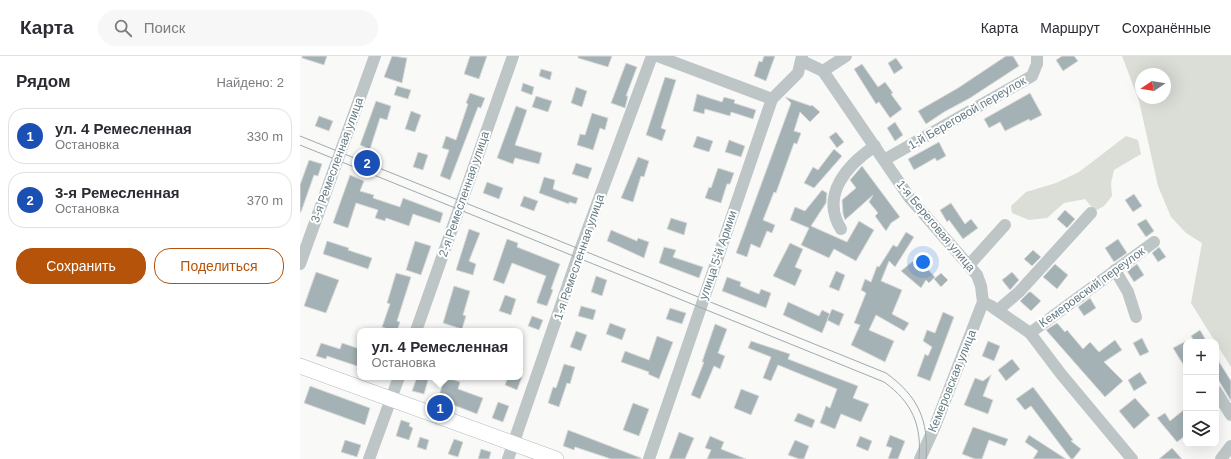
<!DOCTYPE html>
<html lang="ru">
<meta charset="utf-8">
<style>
body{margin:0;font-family:Arial,sans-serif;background:#f7f7f7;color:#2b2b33}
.controls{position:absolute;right:12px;bottom:12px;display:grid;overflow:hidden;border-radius:8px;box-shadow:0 4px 16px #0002}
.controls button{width:36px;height:36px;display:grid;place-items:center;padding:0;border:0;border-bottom:1px solid #e1e1e2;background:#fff;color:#2b2b33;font:20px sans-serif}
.compass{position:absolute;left:835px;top:12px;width:36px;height:36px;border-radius:50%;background:#fff;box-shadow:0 4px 16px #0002;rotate:258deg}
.you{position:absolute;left:623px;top:206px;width:14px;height:14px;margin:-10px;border:3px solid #fff;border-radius:50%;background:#1a73e8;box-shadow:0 0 0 6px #1a73e833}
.badge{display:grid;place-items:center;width:26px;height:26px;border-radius:50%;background:#b45309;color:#fff;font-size:13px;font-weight:700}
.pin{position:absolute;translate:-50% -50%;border:2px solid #fff;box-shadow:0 1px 4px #0006}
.popup{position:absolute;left:57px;top:272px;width:166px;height:52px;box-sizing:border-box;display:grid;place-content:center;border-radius:8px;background:#fff;filter:drop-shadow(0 1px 3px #0005);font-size:13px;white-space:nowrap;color:#7c7c81}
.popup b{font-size:15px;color:#2b2b33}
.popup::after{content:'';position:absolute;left:50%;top:100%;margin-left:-8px;border:8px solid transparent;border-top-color:#fff}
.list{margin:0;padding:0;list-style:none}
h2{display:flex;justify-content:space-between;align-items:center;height:52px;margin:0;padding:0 16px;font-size:17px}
h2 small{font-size:13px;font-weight:400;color:#7c7c81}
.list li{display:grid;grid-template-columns:26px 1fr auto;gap:12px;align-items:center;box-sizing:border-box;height:56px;margin:0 8px 8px;padding:0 8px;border:1px solid #e1e1e2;border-radius:16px}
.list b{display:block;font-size:15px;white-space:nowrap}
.list p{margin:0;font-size:13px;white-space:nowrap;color:#7c7c81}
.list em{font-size:13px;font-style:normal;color:#7c7c81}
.actions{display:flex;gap:8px;padding:12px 16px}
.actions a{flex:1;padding:9px 0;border:1px solid #b45309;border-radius:16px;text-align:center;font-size:14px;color:#b45309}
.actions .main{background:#b45309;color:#fff}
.icon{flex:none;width:22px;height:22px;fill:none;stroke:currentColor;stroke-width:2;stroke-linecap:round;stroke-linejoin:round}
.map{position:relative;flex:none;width:931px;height:403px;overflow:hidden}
header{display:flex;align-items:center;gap:24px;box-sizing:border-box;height:56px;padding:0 20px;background:#fff;border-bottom:1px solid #e1e1e2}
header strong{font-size:19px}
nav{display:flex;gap:22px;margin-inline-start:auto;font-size:14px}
.search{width:280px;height:36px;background:#f7f7f7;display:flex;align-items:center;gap:10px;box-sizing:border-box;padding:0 14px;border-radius:22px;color:#7c7c81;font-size:15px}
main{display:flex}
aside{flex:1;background:#fff}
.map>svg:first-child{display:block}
.green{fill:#daded6;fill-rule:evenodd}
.building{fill:#a4b1b5;stroke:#dbdbd9}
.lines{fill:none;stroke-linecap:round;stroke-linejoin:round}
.major-casing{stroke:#b1b9bc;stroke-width:16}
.minor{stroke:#bdc5c7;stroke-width:12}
.major{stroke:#fff;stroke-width:15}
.tram{stroke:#9faaae;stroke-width:1}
.labels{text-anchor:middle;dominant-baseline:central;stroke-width:4;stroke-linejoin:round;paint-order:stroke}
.street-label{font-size:12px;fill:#647a82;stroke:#fff}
</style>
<header>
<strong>Карта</strong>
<div class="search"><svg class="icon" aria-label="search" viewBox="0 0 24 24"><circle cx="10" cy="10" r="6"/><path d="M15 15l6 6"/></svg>Поиск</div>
<nav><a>Карта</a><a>Маршрут</a><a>Сохранённые</a></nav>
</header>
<main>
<aside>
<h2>Рядом<small>Найдено: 2</small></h2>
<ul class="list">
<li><span class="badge" style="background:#1a4fb4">1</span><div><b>ул. 4 Ремесленная</b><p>Остановка</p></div><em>330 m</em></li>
<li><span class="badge" style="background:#1a4fb4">2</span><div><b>3-я Ремесленная</b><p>Остановка</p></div><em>370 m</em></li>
</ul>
<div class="actions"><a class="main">Сохранить</a><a>Поделиться</a></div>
</aside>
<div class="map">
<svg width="931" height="403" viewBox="0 0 931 403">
<rect width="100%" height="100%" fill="#f9f9f7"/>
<g class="green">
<path d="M822 0H931V311L891 247 902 187 886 177 871 161 858 130 839 45ZM841 18H865V42H841Z"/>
<path d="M826 80 838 84 841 98 814 114 811 127 812 140 804 150 795 155 785 143 764 147 747 162 729 164 712 157 711 150 726 136 756 127 779 116Z"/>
</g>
<g class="building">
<path d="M2 0H27L24 9 2 2Z"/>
<path d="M92 0 107 2 102 27 84 21Z"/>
<path d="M170 0H187L179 23 164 18Z"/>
<path d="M278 0H312L308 11 278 2Z"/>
<path d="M464 0H475L466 25 454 20 459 5 462 6Z"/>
<path d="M706 0H713L719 10 670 42 644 56 626 68 618 55 658 32Z"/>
<path d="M762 0H774L778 5 763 15 756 4Z"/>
<path d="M596 2 603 12 594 18 588 7Z"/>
<path d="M326 7 337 11 326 40H328L325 52 311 47Z"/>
<path d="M562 8 578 31 585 26 593 37 591 38 602 53 590 62 579 46 576 48 554 13Z"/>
<path d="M241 13 252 16 250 24 239 20Z"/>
<path d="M365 21 376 24 361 72 366 74 362 85 346 79Z"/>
<path d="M223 27 234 31 232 39 221 35Z"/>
<path d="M97 30 111 34 108 43 94 39Z"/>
<path d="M276 31 287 35 282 51 271 47Z"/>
<path d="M170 37 185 42 181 52 178 51 150 124 140 120 149 94 142 92 146 80 156 84 168 48 166 47Z"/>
<path d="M730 37 742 59 730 65 729 63 705 75 700 66 689 72 684 63Z"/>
<path d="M397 38 422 46 424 41 435 44 434 47 456 54 453 63 431 56 430 60 405 53 404 58 393 55Z"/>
<path d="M236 40 252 45 248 56 232 51Z"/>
<path d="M485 41 511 50 512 49 520 56 510 66 500 56 494 75 501 77 497 88 494 87 476 137 474 136 463 164 475 169 472 177 467 175 460 192 451 188 447 201 436 197 491 47Z"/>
<path d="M76 45 91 50 87 64 80 62 70 93 60 89Z"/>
<path d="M216 50 227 54 215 89 242 97 239 108 215 102 213 108 197 102Z"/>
<path d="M111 55 121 59 115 76 105 73Z"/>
<path d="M292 57 308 62 305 74 300 72 293 94 277 89 280 78 285 79Z"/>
<path d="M19 60 33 65 29 75 15 70Z"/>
<path d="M595 66 603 79 595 85 587 72Z"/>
<path d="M536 76 544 86 537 92 529 81Z"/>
<path d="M397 80 413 85 409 96 393 91Z"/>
<path d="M429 84 445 90 441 101 425 96Z"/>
<path d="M639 86 646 100 637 105 635 102 614 114 608 103Z"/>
<path d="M534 93 542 100 514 132 504 127 513 111 518 114Z"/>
<path d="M118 96 128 99 123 114 113 111Z"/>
<path d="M338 101 349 105 344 121 341 120 333 146 321 142Z"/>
<path d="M9 104 22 108 18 120 14 119 1 156H0V129Z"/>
<path d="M276 107 292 112 288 123 272 118Z"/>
<path d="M562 110 600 161 591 167 586 175 575 160 578 157 569 146 573 139 545 164 543 158 542 144 556 132 550 124Z"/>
<path d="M418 112 434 117 430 128H427L421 147 405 142 409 131 411 132Z"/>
<path d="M50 119 64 125 60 135 74 139 73 142 100 151 103 142 143 157 140 167 113 158 109 170 86 162 85 165 75 162 78 154 56 147 48 172 33 167Z"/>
<path d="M244 121 255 124 253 133 278 142 276 148 269 146V148L239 137Z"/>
<path d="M187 126 203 132 199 143 183 137Z"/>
<path d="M522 134 527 137 526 147 511 170 547 186 559 165 574 174 556 205 534 193 529 202 501 189 509 172 490 164 495 151 505 155Z"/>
<path d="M834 138 842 150 833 156 825 144Z"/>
<path d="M224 140 238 145 234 155 220 150Z"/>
<path d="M651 147 665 168 671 163 678 172 663 183 649 164 647 166 640 154Z"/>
<path d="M765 154 775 163 767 172 757 163Z"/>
<path d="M371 162 387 167 384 179 367 173Z"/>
<path d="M846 163 854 175 846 181 837 168Z"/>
<path d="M169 173 180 177 169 205 176 208 173 219 156 214Z"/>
<path d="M311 174 337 185 338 182 349 186 344 202 307 185Z"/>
<path d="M606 176 614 181 595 211 589 205 581 225 586 227 585 228 586 227 602 234 592 258 609 267 604 275 576 259 569 274 594 285 585 306 551 289 560 269 554 267 566 237 561 234 565 223 571 226 577 210 579 211 593 189 597 191Z"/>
<path d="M207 183 218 187 217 191 260 208 251 233 253 234 247 250 237 247V245L246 220 212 207 204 228 193 224Z"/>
<path d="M818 183 827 197 814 206 805 192Z"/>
<path d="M27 185 49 192 48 194 72 202 68 213 23 198Z"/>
<path d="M115 185 131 190 121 219 106 214Z"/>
<path d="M490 187 503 193 495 211 502 214 495 230 473 220Z"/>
<path d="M364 191 376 194 373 201 403 211 399 222 359 207Z"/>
<path d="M859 191 866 201 858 206 852 197Z"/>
<path d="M733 194 741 201 732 210 724 203Z"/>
<path d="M624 196 630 202 623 208 635 221 629 227 626 224 621 232 601 215Z"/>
<path d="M755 208 768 219 757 233 743 221Z"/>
<path d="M837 208 844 219 834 226 827 215Z"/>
<path d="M536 215 545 219 539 235 529 231Z"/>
<path d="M16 216 39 224 26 257 4 250Z"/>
<path d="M712 216 719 224 710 234 702 224Z"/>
<path d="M96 217 111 221 97 265 100 266 97 275H94L82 271 90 248 87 247Z"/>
<path d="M641 217 648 224 641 231 634 223Z"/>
<path d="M296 220 307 224 302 240 291 236Z"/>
<path d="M427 221 441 226 440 230 459 238 461 233 471 237 466 252 422 235Z"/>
<path d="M154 230 170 235 163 259 166 260 162 273 143 267Z"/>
<path d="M729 236H731L741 245 731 255 720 245Z"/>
<path d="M205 239 216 243 211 259 199 255Z"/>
<path d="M790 242 796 252 784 260 778 251Z"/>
<path d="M488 246 519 260 522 254 530 258 522 277 483 259Z"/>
<path d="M281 250 296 254 293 264 278 260Z"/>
<path d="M370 252 386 257 382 268 366 263Z"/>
<path d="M532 253 544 258 539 270 527 264Z"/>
<path d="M643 256 654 261 630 325 617 320 625 298 628 300 632 291 623 285 627 274 635 277Z"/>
<path d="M232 260 243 264 239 274 228 270Z"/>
<path d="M310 267 326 273 322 284 306 278Z"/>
<path d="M757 267 765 276 767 274 783 293 790 286 799 296 815 284 822 294 804 306 823 325 805 341 746 274Z"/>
<path d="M415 268 427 273 418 297 425 300 420 313 414 310 400 343 391 339 404 306H402Z"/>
<path d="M900 274 907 286H895L891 280Z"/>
<path d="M276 275 287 279 281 295 270 291Z"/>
<path d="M357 280 373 286 359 323 348 318 349 316 321 306 325 295 349 304Z"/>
<path d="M842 282 849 296 840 300 833 287Z"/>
<path d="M451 285 490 298 488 303 558 330 553 342 569 348 561 366 541 358 535 373 520 367 526 350 530 352 537 333 478 309 471 325 463 322 471 301 448 292Z"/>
<path d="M688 285 700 290 694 305 682 300Z"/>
<path d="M886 285V313L873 292Z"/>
<path d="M21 287 40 293 42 287 60 293V311L27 300 26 303 16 300Z"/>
<path d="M916 301 931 325V345L916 320Z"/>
<path d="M712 303 720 313 706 325 698 314Z"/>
<path d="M264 308 275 311 270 328 267 327 259 351 248 347 253 331 256 332Z"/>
<path d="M840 316 847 327 834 335 828 324Z"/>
<path d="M691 319 683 340 693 344 688 358 664 349 675 322 683 325Z"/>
<path d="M117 321H129L124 338 112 335Z"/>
<path d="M145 321 160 326 158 333 183 342 177 358 138 343Z"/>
<path d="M208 321H222L217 334 205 329Z"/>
<path d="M10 330 70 352 65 369 4 347Z"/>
<path d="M733 331 773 384 771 385 781 393 773 403H771L731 350 725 354 716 343Z"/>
<path d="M441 333 459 340 451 359 434 352Z"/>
<path d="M835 342 850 359 834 373 819 355Z"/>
<path d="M198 346 209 350 203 366 192 362Z"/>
<path d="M333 347 349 353 339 380 323 374Z"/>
<path d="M886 352V379L877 386 857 362 865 357 870 365Z"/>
<path d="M498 357 515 364 512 372 494 365Z"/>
<path d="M101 364 110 367 109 370 113 372 109 384 96 380Z"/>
<path d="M673 371 708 383 705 390 689 384 682 403H675L662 398Z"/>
<path d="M268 374 341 402V403H311L275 391 274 394 263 390Z"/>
<path d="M379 376 394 382 385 403H369Z"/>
<path d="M590 379 605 385 598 403H588L592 392 586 390Z"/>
<path d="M729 379 766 403H733L738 395 725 386Z"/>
<path d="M410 380 424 386 421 393 446 403H407L411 394 405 392Z"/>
<path d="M560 380 572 385 568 395 556 390Z"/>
<path d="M120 381 129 384 126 394 117 391Z"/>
<path d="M154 383 163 386 158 401 148 398Z"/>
<path d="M45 384 61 389 57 401 41 396Z"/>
<path d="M495 384 509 390 504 403H499L488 399Z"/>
<path d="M872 392 882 403H859Z"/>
<path d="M181 393 191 396 189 403H178Z"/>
</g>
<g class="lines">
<g class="major-casing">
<path id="major" d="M0 310 256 403"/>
</g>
<g class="minor">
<path d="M357 0 472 43"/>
<path d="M502 5 523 15 609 141 677 219 681 230 683 246 691 250 730 277 761 318 832 403"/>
<path d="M523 15 546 0"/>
<path d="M584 104 732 20 737 8V0"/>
<path d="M541 173C520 139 547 109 575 90"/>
<path d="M0 208 75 0"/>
<path d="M669 209 705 169"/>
<path d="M815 214 828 236 836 261"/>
<path d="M698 254 719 236 791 157"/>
<path d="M116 275 213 0"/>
<path d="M730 277 854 186"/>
<path d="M916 335 931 359"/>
<path d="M69 403 99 321"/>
<path d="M208 403 280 194 352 0"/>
<path d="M349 403 472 43 498 17 502 0"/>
<path d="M620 403 635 370 683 246"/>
<path d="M921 403 931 390"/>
</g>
<use href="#major" class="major"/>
<g class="tram">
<path d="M0 80 586 317C618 340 629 364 626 403"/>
<path d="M0 89 584 326C612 346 622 369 619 403"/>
</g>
</g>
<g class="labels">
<g class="street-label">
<text transform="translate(667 57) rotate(-30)">1-й Береговой переулок</text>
<text transform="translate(37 104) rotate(-70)">3-я Ремесленная улица</text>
<text transform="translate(164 138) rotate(-71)">2-я Ремесленная улица</text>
<text transform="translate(636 170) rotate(50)">1-я Береговая улица</text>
<text transform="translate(418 199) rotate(-71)">улица 5-й Армии</text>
<text transform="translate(279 201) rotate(-71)">1-я Ремесленная улица</text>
<text transform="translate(792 231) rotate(-36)">Кемеровский переулок</text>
<text transform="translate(652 325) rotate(-68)">Кемеровская улица</text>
</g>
</g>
</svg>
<div class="controls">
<button>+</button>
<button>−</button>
<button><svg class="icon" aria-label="layers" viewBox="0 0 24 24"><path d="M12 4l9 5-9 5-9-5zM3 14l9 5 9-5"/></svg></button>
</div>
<svg class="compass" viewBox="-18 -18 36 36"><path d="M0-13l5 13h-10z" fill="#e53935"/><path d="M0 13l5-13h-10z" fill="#7c7c81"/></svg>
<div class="you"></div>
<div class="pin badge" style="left:140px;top:352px;background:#1a4fb4">1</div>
<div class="popup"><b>ул. 4 Ремесленная</b>Остановка</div>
<div class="pin badge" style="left:67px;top:107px;background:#1a4fb4">2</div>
</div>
</main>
